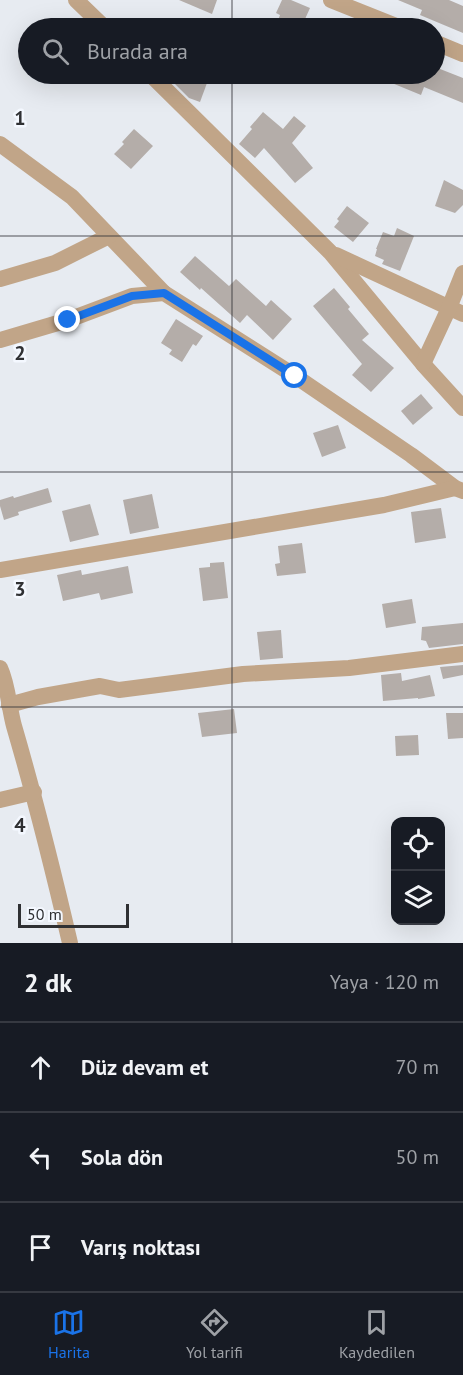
<!DOCTYPE html>
<html lang="tr">
<meta charset="utf-8">
<style>
body{margin:0;font-family:"PT Sans",sans-serif;background:#20242c;color:#f1f3f6}
.controls{position:absolute;right:18px;bottom:18px;display:grid;overflow:hidden;border-radius:12px;box-shadow:0 6px 24px #0002}
.controls button{width:54px;height:54px;display:grid;place-items:center;padding:0;border:0;border-bottom:2px solid #363941;background:#171b24;color:#f1f3f6;font:30px sans-serif}
.scale{position:absolute;left:18px;bottom:15px;width:111px;box-sizing:border-box;padding-left:6px;border:3px solid #2f3033;border-top:0;font-size:16px;line-height:21px;white-space:nowrap;color:#2f3033;-webkit-text-stroke:4px #f4f8ff;paint-order:stroke}
.stop{position:absolute;width:18px;height:18px;margin:-14px;border:4px solid #1a73e8;border-radius:50%;background:#fff}
.stop.end{background:#1a73e8;border-color:#fff;box-shadow:0 2px 6px #0008}
.list{margin:0;padding:0;list-style:none}
h2{display:flex;justify-content:space-between;align-items:center;height:78px;margin:0;padding:0 24px;font-size:26px}
h2 small{font-size:20px;font-weight:400;color:#9ea1a6}
.list li{display:grid;grid-template-columns:39px 1fr auto;gap:18px;align-items:center;box-sizing:border-box;height:90px;padding:0 24px;border-top:2px solid #363941}
.list b{display:block;font-size:22px;white-space:nowrap}
.list em{font-size:20px;font-style:normal;color:#9ea1a6}
.icon{flex:none;width:33px;height:33px;fill:none;stroke:currentColor;stroke-width:2;stroke-linecap:round;stroke-linejoin:round}
.map{position:relative;flex:none;width:463px;height:943px;overflow:hidden}
.search{position:absolute;background:#171b24;box-shadow:0 6px 24px #0002;left:18px;right:18px;top:18px;height:66px;display:flex;align-items:center;gap:15px;box-sizing:border-box;padding:0 21px;border-radius:33px;color:#9ea1a6;font-size:22px}
.sheet{height:348px;background:#171b24}
nav{display:flex;justify-content:space-around;align-items:center;box-sizing:border-box;height:84px;border-top:2px solid #363941;background:#171b24;font-size:16px;color:#9ea1a6}
nav a{display:grid;justify-items:center;gap:3px}
nav .on{color:#1a73e8}
.map>svg:first-child{display:block}
.building{fill:#b4ada9}
.lines{fill:none;stroke-linecap:round;stroke-linejoin:round}
.minor{stroke:#c1a588;stroke-width:16}
.route{stroke:#1a73e8;stroke-width:8}
.grid{fill:none;stroke:#2f3033;stroke-width:1.5;stroke-opacity:0.55}
.grid-label{font-size:20px;text-anchor:middle;font-weight:bold;fill:#2f3033;stroke:#f4f8ff;stroke-width:5;stroke-linejoin:round;paint-order:stroke}
</style>
<div class="map">
<svg width="463" height="943" viewBox="0 0 463 943">
<rect width="100%" height="100%" fill="#e7ebf1"/>
<g class="building">
<path d="M179 0H217L212 14Z"/>
<path d="M282 0H291L310 8 301 28H275L280 15 276 13Z"/>
<path d="M398 0H449L463 6V33L420 15 422 10Z"/>
<path d="M435 67 463 78V103L424 87 421 95 370 74H435Z"/>
<path d="M177 74H183L207 83 200 102 189 98 173 82Z"/>
<path d="M263 112 283 129 294 116 306 126 292 143 313 168 295 183 264 148 255 158 239 144 252 129 250 127Z"/>
<path d="M134 129 153 146 131 169 114 154 124 144 122 142Z"/>
<path d="M444 180 463 190V205L455 213 435 206Z"/>
<path d="M347 206 369 223 353 242 334 227 339 221 337 219Z"/>
<path d="M397 228 414 236 400 271 382 264 384 260 375 256 377 249H376L383 232 394 236Z"/>
<path d="M195 256 229 286 236 279 266 306 271 300 292 319 273 340 247 315 240 323 201 288 200 290 180 272Z"/>
<path d="M334 288 350 307 348 309 369 334 362 340 394 368 371 392 352 375 362 364 313 306Z"/>
<path d="M176 319 203 336 196 346 193 344 182 362 169 354 172 350 161 343Z"/>
<path d="M421 394 433 408 413 425 401 411Z"/>
<path d="M338 425 346 448 322 457 313 433Z"/>
<path d="M48 488 52 502 18 512 19 515 4 520 0 506V500L13 496 14 498Z"/>
<path d="M152 494 159 528 130 534 123 500Z"/>
<path d="M90 504 99 535 70 542 62 511Z"/>
<path d="M441 508 446 538 415 543 411 512Z"/>
<path d="M302 543 306 573 277 576 275 564 280 563 278 546Z"/>
<path d="M224 562 228 598 203 601 199 568 210 567V563Z"/>
<path d="M128 566 133 593 101 600 99 593 63 601 57 575 81 570 82 575Z"/>
<path d="M412 599 416 623 386 628 382 604Z"/>
<path d="M463 623V644L429 648 426 641 421 640 422 627Z"/>
<path d="M281 630 283 658 260 660 257 632Z"/>
<path d="M463 665V675L443 679 440 667Z"/>
<path d="M401 673 402 681 430 675 435 696 418 699V698L383 701 381 675Z"/>
<path d="M234 709 237 733 202 737 198 713Z"/>
<path d="M446 713H463V738L448 739Z"/>
<path d="M418 735 419 755 396 756 395 736Z"/>
</g>
<g class="lines">
<g class="minor">
<path d="M76 0 105 28"/>
<path d="M331 0 401 28"/>
<path d="M434 42 463 54"/>
<path d="M150 74 330 252 423 364 463 408"/>
<path d="M0 144 72 197 164 293"/>
<path d="M336 255 463 314"/>
<path d="M0 279 55 263 109 236"/>
<path d="M0 340 68 320 132 296 164 293 295 376 411 455 455 488 463 491"/>
<path d="M423 364 449 308 463 273"/>
<path d="M0 570 384 505 455 488"/>
<path d="M0 668C8 685 9 708 14 726 35 798 53 870 70 943"/>
<path d="M9 705 38 697 100 686 119 690 243 674 349 668 463 654"/>
<path d="M0 800 34 792"/>
</g>
</g>
<g class="lines">
<path class="route" d="M68 320 132 296 164 293 295 376"/>
</g>
<path class="grid" d="M232 0V28M232 74V943M0 236H463M0 472H463M0 707H463"/>
<g class="grid-label">
<text x="20" y="125">1</text>
<text x="20" y="360">2</text>
<text x="20" y="596">3</text>
<text x="20" y="832">4</text>
</g>
</svg>
<div class="controls">
<button><svg class="icon" aria-label="locate" viewBox="0 0 24 24"><circle cx="12" cy="12" r="6"/><path d="M12 2v4M12 18v4M2 12h4M18 12h4"/></svg></button>
<button><svg class="icon" aria-label="layers" viewBox="0 0 24 24"><path d="M12 4l9 5-9 5-9-5zM3 14l9 5 9-5"/></svg></button>
</div>
<div class="scale">50 m</div>
<div class="stop" style="left:295px;top:376px"></div>
<div class="stop end" style="left:68px;top:320px"></div>
<div class="search"><svg class="icon" aria-label="search" viewBox="0 0 24 24"><circle cx="10" cy="10" r="6"/><path d="M15 15l6 6"/></svg>Burada ara</div>
</div>
<section class="sheet">
<h2>2 dk<small>Yaya · 120 m</small></h2>
<ul class="list">
<li><svg class="icon" aria-label="ahead" viewBox="0 0 24 24"><path d="M12 20V5M6 11l6-6 6 6"/></svg><div><b>Düz devam et</b></div><em>70 m</em></li>
<li><svg class="icon" aria-label="left" viewBox="0 0 24 24"><path d="M17 20v-9H6M10 6l-5 5 5 5"/></svg><div><b>Sola dön</b></div><em>50 m</em></li>
<li><svg class="icon" aria-label="arrive" viewBox="0 0 24 24"><path d="M6 21V4h12l-3 4 3 4H6"/></svg><div><b>Varış noktası</b></div></li>
</ul>
</section>
<nav>
<a class="on"><svg class="icon" aria-label="map" viewBox="0 0 24 24"><path d="M3 6l6-2 6 2 6-2v14l-6 2-6-2-6 2zM9 4v14M15 6v14"/></svg>Harita</a>
<a><svg class="icon" aria-label="directions" viewBox="0 0 24 24"><path d="M12 3l9 9-9 9-9-9zM9 14v-3h6M13 9l2 2-2 2"/></svg>Yol tarifi</a>
<a><svg class="icon" aria-label="saved" viewBox="0 0 24 24"><path d="M7 4h10v16l-5-4-5 4z"/></svg>Kaydedilen</a>
</nav>
